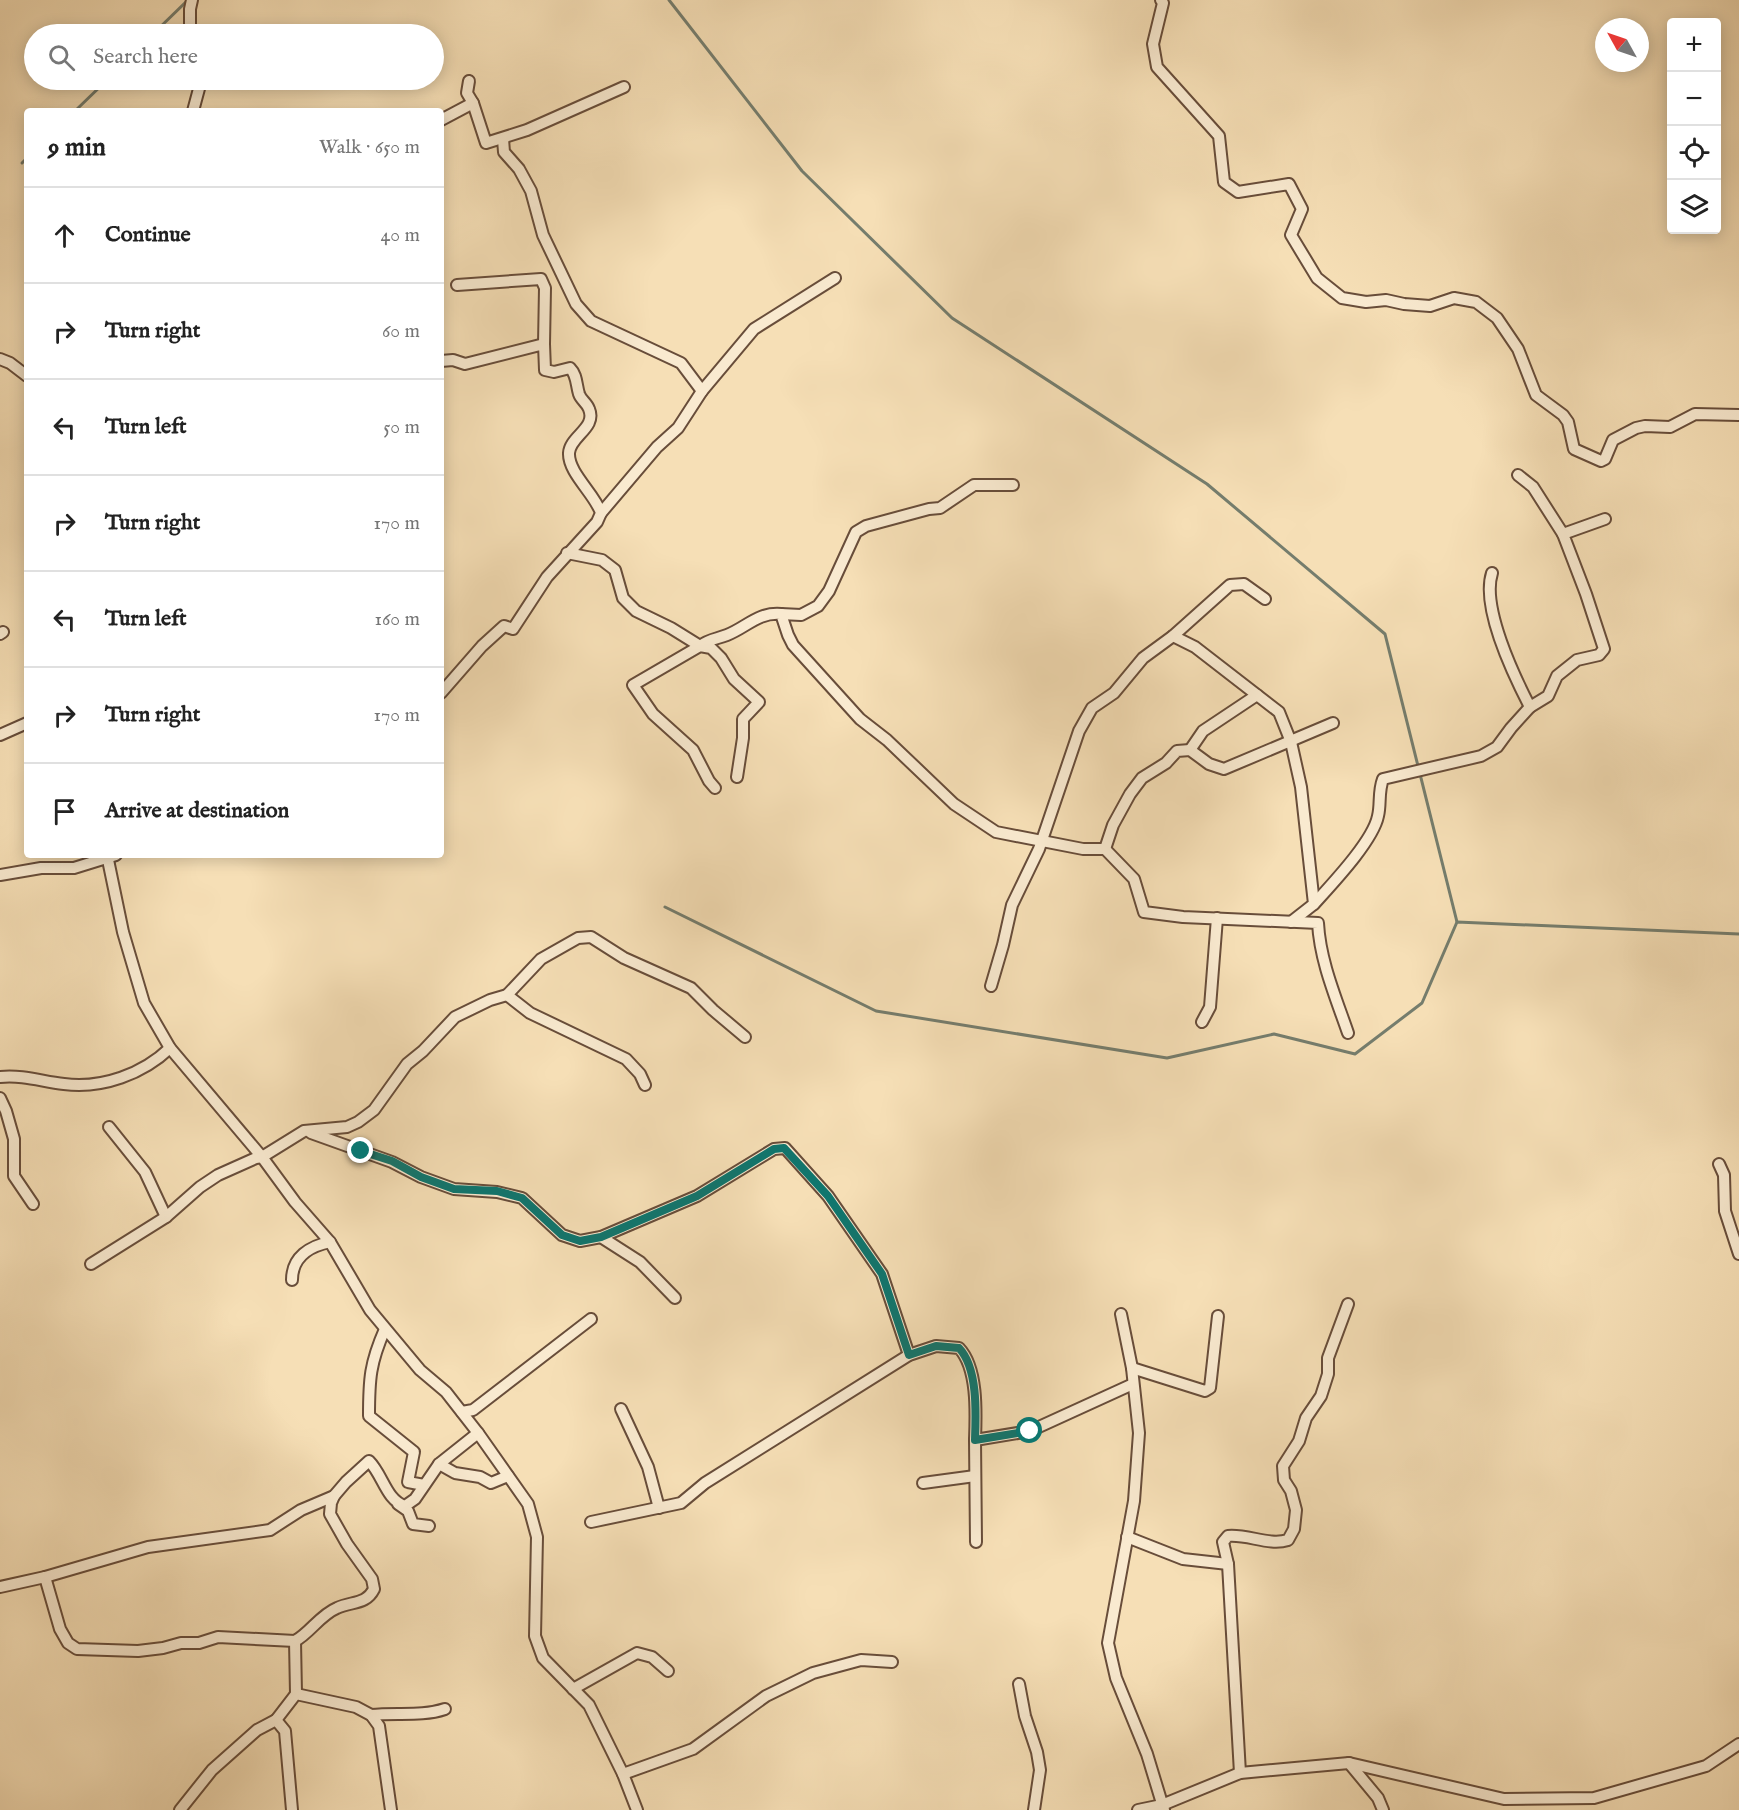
<!DOCTYPE html>
<meta charset="utf-8">
<style>
body{margin:0;font-family:"IM FELL English",serif;background:#f2f2f2;color:#222}
.controls{position:absolute;right:18px;top:18px;display:grid;overflow:hidden;border-radius:6px;box-shadow:0 3px 15px #0003}
.controls button{width:54px;height:54px;display:grid;place-items:center;padding:0;border:0;border-bottom:2px solid #e0e0e0;background:#fff;color:#222;font:30px sans-serif}
.compass{position:absolute;left:1595px;top:18px;width:54px;height:54px;border-radius:50%;background:#fff;box-shadow:0 3px 15px #0003;rotate:310deg}
.stop{position:absolute;width:18px;height:18px;margin:-14px;border:4px solid #0f766e;border-radius:50%;background:#fff}
.stop.end{background:#0f766e;border-color:#fff;box-shadow:0 2px 6px #0008}
.list{margin:0;padding:0;list-style:none}
h2{display:flex;justify-content:space-between;align-items:center;height:78px;margin:0;padding:0 24px;font-size:26px}
h2 small{font-size:20px;font-weight:400;color:#767676}
.list li{display:grid;grid-template-columns:39px 1fr auto;gap:18px;align-items:center;box-sizing:border-box;height:96px;padding:0 24px;border-top:2px solid #e0e0e0}
.list b{display:block;font-size:22px;white-space:nowrap}
.list em{font-size:20px;font-style:normal;color:#767676}
.icon{flex:none;width:33px;height:33px;fill:none;stroke:currentColor;stroke-width:2;stroke-linecap:round;stroke-linejoin:round}
.map{position:relative;flex:none;width:1739px;height:1810px;overflow:hidden}
.search{position:absolute;background:#fff;box-shadow:0 3px 15px #0003;left:24px;top:24px;width:420px;height:66px;display:flex;align-items:center;gap:15px;box-sizing:border-box;padding:0 21px;border-radius:33px;color:#767676;font-size:22px}
.panel{position:absolute;background:#fff;box-shadow:0 3px 15px #0003;left:24px;top:108px;width:420px;height:750px;border-radius:6px}
.map>svg:first-child{display:block}
.lines{fill:none;stroke-linecap:round;stroke-linejoin:round}
.stream{stroke:#757d6d;stroke-width:3}
.minor-casing{stroke:#684d3a;stroke-width:14}
.minor{stroke:#f9ead0;stroke-width:10}
.route{stroke:#0f766e;stroke-width:8}
</style>
<div class="map">
<svg width="1739" height="1810" viewBox="0 0 1739 1810">
<rect width="100%" height="100%" fill="#f6dfb6"/>
<filter id="stains"><feTurbulence type="fractalNoise" baseFrequency=".00333" numOctaves="4"/><feColorMatrix values="0 0 0 0 .2 0 0 0 0 .09 0 0 0 0 .02 0 0 0 .5 -.17"/></filter>
<radialGradient id="worn" r=".72"><stop offset=".6" stop-color="#630" stop-opacity="0"/><stop offset="1" stop-color="#630" stop-opacity=".3"/></radialGradient>
<g class="lines">
<g class="stream">
<path d="M669 0 802 171 952 318 1207 484 1385 634 1457 922"/>
<path d="M153 34 188 0"/>
<path d="M75 111 107 80"/>
<path d="M22 163 27 158"/>
<path d="M665 907 876 1011 1167 1058 1274 1034 1355 1054 1422 1003 1457 922 1739 934"/>
</g>
<g class="minor-casing">
<g id="minor">
<path d="M1161 0 1163 3 1153 44 1157 67 1219 136 1224 182 1238 192 1289 184 1302 209 1291 235 1317 278 1342 298 1366 302 1386 300 1404 304 1430 306 1454 298 1476 302 1497 318 1518 349 1536 395 1563 415 1568 422 1574 449 1601 461 1605 459 1613 440 1636 428 1645 426 1670 427 1695 414 1739 415"/>
<path d="M190 34V9L192 0"/>
<path d="M473 103 486 143 527 130 624 87"/>
<path d="M193 111 200 85 195 80"/>
<path d="M441 120 473 103 467 93 469 81"/>
<path d="M503 139 504 152 519 169 531 191 543 235 576 304 591 321 681 363 702 391 754 329 835 278"/>
<path d="M457 285 541 279 545 288 544 344"/>
<path d="M0 359 10 363 27 376"/>
<path d="M441 361 453 360 465 364 544 344 545 370 554 372 570 368C577 375 576 384 579 394 581 400 587 403 589 409 597 428 570 436 569 453 568 473 595 494 601 513L597 522 547 577 513 629 504 626 482 646 441 693"/>
<path d="M1518 475 1533 487 1563 534"/>
<path d="M601 513 657 447 678 428 702 391"/>
<path d="M567 553 602 560 615 570 623 598 636 611 671 628 700 646C709 639 717 639 727 635 747 627 758 612 781 614L788 635 793 645 860 719 887 740 954 804 996 832 1083 849H1105L1134 879 1144 912 1183 917 1318 923C1320 961 1336 998 1348 1033"/>
<path d="M1492 573C1481 607 1514 676 1530 707"/>
<path d="M781 614 801 615 818 606 829 591 856 532 866 526 929 509 940 508 974 485H1013"/>
<path d="M0 634 3 632"/>
<path d="M1173 636 1195 647 1279 712 1291 742 1301 787 1314 904 1291 922"/>
<path d="M0 735 27 723"/>
<path d="M1190 750 1203 731 1257 695"/>
<path d="M715 788 709 781 693 750 653 714 633 685 700 646 711 648 721 658 734 679 759 702 743 719V738L737 777"/>
<path d="M1105 849 1113 825 1130 794 1142 778 1166 763 1177 751 1190 750 1209 764 1224 769 1333 723"/>
<path d="M0 875 41 868H74L116 855"/>
<path d="M1314 904C1332 884 1373 841 1378 816 1381 804 1378 792 1383 779L1481 756 1497 747 1511 728 1530 707 1548 696 1557 676 1577 660 1599 655 1604 649 1586 594 1563 534 1605 519"/>
<path d="M991 986 1003 945 1012 905 1039 849 1079 731 1092 708 1114 693 1143 658 1173 636 1230 585 1244 584 1265 599"/>
<path d="M507 995 530 1013 626 1059 640 1074 645 1085"/>
<path d="M1202 1022 1210 1007 1217 918"/>
<path d="M0 1077C24 1075 40 1081 64 1084 102 1089 143 1074 170 1048"/>
<path d="M0 1098 6 1111 14 1139V1176L33 1204"/>
<path d="M109 1127 145 1172 166 1217"/>
<path d="M311 1133 392 1162 421 1177 454 1189 497 1192 522 1198 562 1235 580 1241 601 1237 697 1196 774 1149 785 1148 828 1196 882 1274 909 1355"/>
<path d="M1719 1164 1724 1175 1725 1211 1739 1254"/>
<path d="M601 1237 640 1262 675 1298"/>
<path d="M91 1264 166 1217 200 1187 218 1175 256 1158 262 1157 304 1131 347 1127 358 1122 374 1110 407 1064 423 1051 455 1017 490 1000 507 995 541 959 578 938 591 937 624 958 691 988 713 1010 745 1037"/>
<path d="M292 1280C292 1257 310 1246 330 1242"/>
<path d="M1121 1314 1132 1368 1139 1433 1134 1501 1108 1643 1116 1678 1147 1754 1164 1810"/>
<path d="M385 1329C370 1363 369 1379 369 1416L414 1452 408 1482 424 1485"/>
<path d="M1132 1368 1205 1391 1210 1388 1218 1316"/>
<path d="M621 1409 648 1467 659 1508"/>
<path d="M462 1412 473 1410 591 1319"/>
<path d="M478 1433 528 1504 537 1537 535 1636 543 1658 589 1705 623 1774 637 1810"/>
<path d="M975 1440 976 1542"/>
<path d="M439 1464 455 1473 480 1477 491 1483 508 1476"/>
<path d="M923 1483 975 1476"/>
<path d="M398 1504 408 1511 413 1524 429 1526"/>
<path d="M591 1522 681 1503 705 1483 909 1355 936 1346 959 1348C978 1368 976 1413 975 1440L1030 1431 1133 1384"/>
<path d="M1127 1537 1183 1559 1228 1564"/>
<path d="M45 1577 60 1629 68 1643 77 1649 138 1651 163 1648 181 1643H199L218 1637 295 1641C310 1633 320 1615 337 1608 352 1601 366 1605 374 1589L372 1579 347 1544 330 1514 331 1503 334 1496"/>
<path d="M0 1587 45 1577 148 1547 270 1530 301 1510 334 1496 346 1482 369 1461C383 1475 386 1500 405 1506L415 1499 439 1464 478 1433 446 1392 420 1370 370 1310 330 1242 295 1202 262 1157 170 1048 144 1003 123 932 107 855"/>
<path d="M295 1641 296 1694"/>
<path d="M1019 1684 1025 1716 1037 1752 1040 1770 1034 1810"/>
<path d="M573 1689 637 1653 652 1657 668 1671"/>
<path d="M371 1715C396 1712 421 1717 445 1709"/>
<path d="M276 1720 296 1694 356 1707 371 1715 379 1726 391 1810"/>
<path d="M1349 1763 1378 1798 1383 1810"/>
<path d="M1240 1773 1228 1564 1223 1542 1228 1536C1248 1534 1269 1546 1288 1540L1294 1529 1296 1510 1291 1491 1284 1480 1283 1466 1299 1441 1306 1418 1321 1396 1328 1374V1358L1348 1304"/>
<path d="M623 1774 693 1749 766 1696 813 1673 861 1660 892 1662"/>
<path d="M180 1810 212 1770 257 1730 276 1720 285 1731 292 1810"/>
<path d="M1138 1810 1162 1805 1240 1773 1349 1763 1504 1799 1594 1798 1706 1766 1739 1744"/>
</g>
</g>
<use href="#minor" class="minor"/>
</g>
<g class="lines">
<path class="route" d="M361 1151 392 1161 421 1177 454 1189 497 1191 522 1198 562 1235 580 1241 601 1237 697 1196 774 1149 784 1148 828 1196 882 1274 909 1355 936 1346 959 1348C978 1368 976 1413 975 1440L1030 1431"/>
</g>
<rect width="100%" height="100%" filter="url(#stains)"/>
<rect width="100%" height="100%" fill="url(#worn)"/>
</svg>
<div class="controls">
<button>+</button>
<button>−</button>
<button><svg class="icon" aria-label="locate" viewBox="0 0 24 24"><circle cx="12" cy="12" r="6"/><path d="M12 2v4M12 18v4M2 12h4M18 12h4"/></svg></button>
<button><svg class="icon" aria-label="layers" viewBox="0 0 24 24"><path d="M12 4l9 5-9 5-9-5zM3 14l9 5 9-5"/></svg></button>
</div>
<svg class="compass" viewBox="-18 -18 36 36"><path d="M0-13l5 13h-10z" fill="#e53935"/><path d="M0 13l5-13h-10z" fill="#767676"/></svg>
<div class="stop" style="left:1030px;top:1431px"></div>
<div class="stop end" style="left:361px;top:1151px"></div>
<div class="search"><svg class="icon" aria-label="search" viewBox="0 0 24 24"><circle cx="10" cy="10" r="6"/><path d="M15 15l6 6"/></svg>Search here</div>
<section class="panel">
<h2>9 min<small>Walk · 650 m</small></h2>
<ul class="list">
<li><svg class="icon" aria-label="ahead" viewBox="0 0 24 24"><path d="M12 20V5M6 11l6-6 6 6"/></svg><div><b>Continue</b></div><em>40 m</em></li>
<li><svg class="icon" aria-label="right" viewBox="0 0 24 24"><path d="M7 20v-9h11M14 6l5 5-5 5"/></svg><div><b>Turn right</b></div><em>60 m</em></li>
<li><svg class="icon" aria-label="left" viewBox="0 0 24 24"><path d="M17 20v-9H6M10 6l-5 5 5 5"/></svg><div><b>Turn left</b></div><em>50 m</em></li>
<li><svg class="icon" aria-label="right" viewBox="0 0 24 24"><path d="M7 20v-9h11M14 6l5 5-5 5"/></svg><div><b>Turn right</b></div><em>170 m</em></li>
<li><svg class="icon" aria-label="left" viewBox="0 0 24 24"><path d="M17 20v-9H6M10 6l-5 5 5 5"/></svg><div><b>Turn left</b></div><em>160 m</em></li>
<li><svg class="icon" aria-label="right" viewBox="0 0 24 24"><path d="M7 20v-9h11M14 6l5 5-5 5"/></svg><div><b>Turn right</b></div><em>170 m</em></li>
<li><svg class="icon" aria-label="arrive" viewBox="0 0 24 24"><path d="M6 21V4h12l-3 4 3 4H6"/></svg><div><b>Arrive at destination</b></div></li>
</ul>
</section>
</div>
